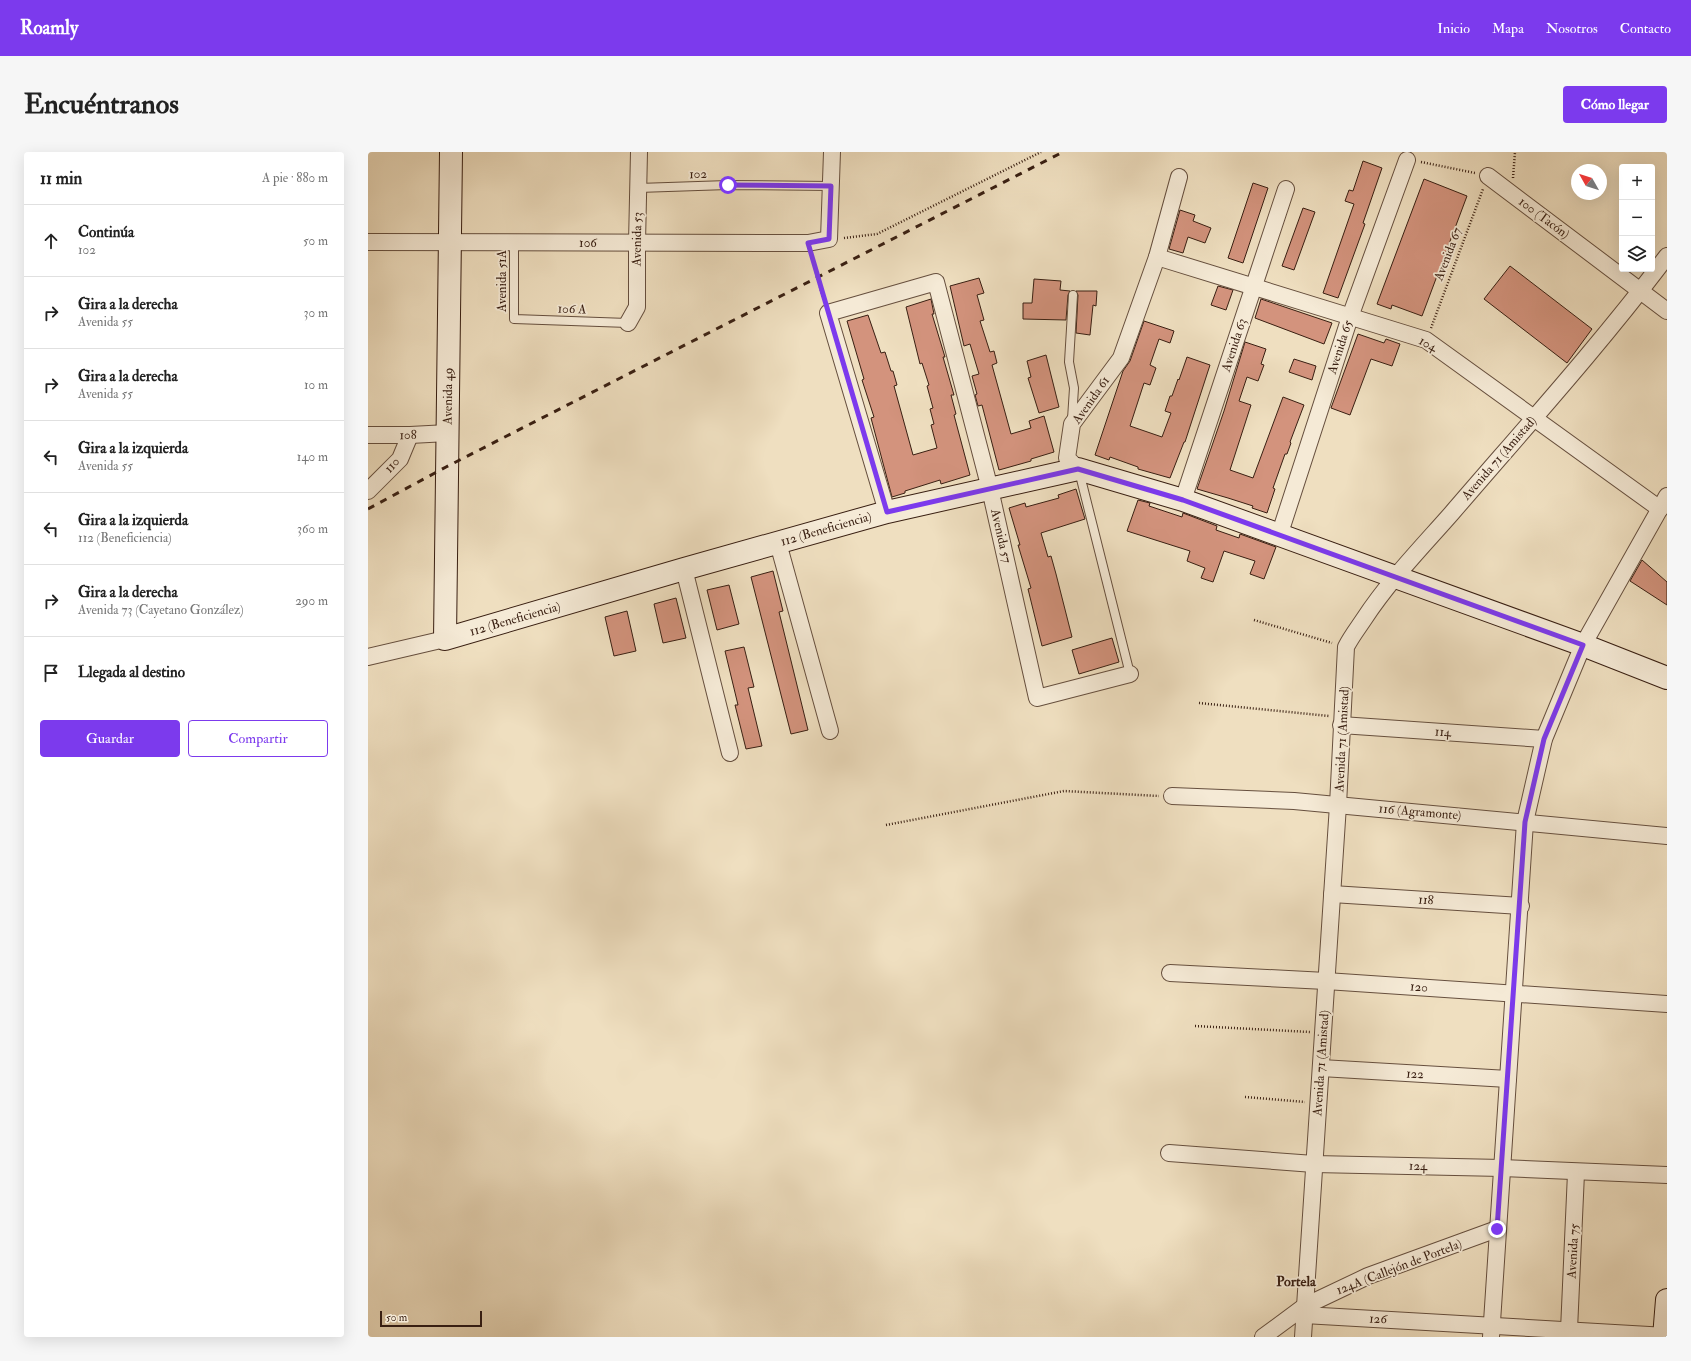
<!DOCTYPE html>
<html lang="es">
<meta charset="utf-8">
<style>
body{margin:0;font-family:"IM FELL Double Pica",serif;background:#f6f6f6;color:#222}
.controls{position:absolute;right:12px;top:12px;display:grid;overflow:hidden;border-radius:4px;box-shadow:0 4px 16px #0002}
.controls button{width:36px;height:36px;display:grid;place-items:center;padding:0;border:0;border-bottom:1px solid #e0e0e0;background:#fff;color:#222;font:20px sans-serif}
.compass{position:absolute;left:1203px;top:12px;width:36px;height:36px;border-radius:50%;background:#fff;box-shadow:0 4px 16px #0002;rotate:309deg}
.scale{position:absolute;left:12px;bottom:10px;width:102px;box-sizing:border-box;padding-left:4px;border:2px solid #391f12;border-top:0;font-size:11px;line-height:14px;white-space:nowrap;color:#391f12;-webkit-text-stroke:3px #f5ead6;paint-order:stroke}
.stop{position:absolute;width:12px;height:12px;margin:-9px;border:3px solid #7c3aed;border-radius:50%;background:#fff}
.stop.end{background:#7c3aed;border-color:#fff;box-shadow:0 1px 4px #0008}
.list{margin:0;padding:0;list-style:none}
h2{display:flex;justify-content:space-between;align-items:center;height:52px;margin:0;padding:0 16px;font-size:17px}
h2 small{font-size:13px;font-weight:400;color:#767676}
.list li{display:grid;grid-template-columns:26px 1fr auto;gap:12px;align-items:center;box-sizing:border-box;height:72px;padding:0 16px;border-top:1px solid #e0e0e0}
.list b{display:block;font-size:15px;white-space:nowrap}
.list p{margin:0;font-size:13px;white-space:nowrap;color:#767676}
.list em{font-size:13px;font-style:normal;color:#767676}
.actions{display:flex;gap:8px;padding:12px 16px}
.actions a{flex:1;padding:9px 0;border:1px solid #7c3aed;border-radius:4px;text-align:center;font-size:14px;color:#7c3aed}
.actions .main{background:#7c3aed;color:#fff}
.icon{flex:none;width:22px;height:22px;fill:none;stroke:currentColor;stroke-width:2;stroke-linecap:round;stroke-linejoin:round}
.map{position:relative;flex:none;width:1299px;height:1185px;overflow:hidden;border-radius:4px}
header{display:flex;align-items:center;gap:24px;box-sizing:border-box;height:56px;padding:0 20px;background:#7c3aed;color:#fff}
header strong{font-size:19px}
nav{display:flex;gap:22px;margin-inline-start:auto;font-size:14px}
.intro{display:flex;align-items:center;justify-content:space-between;box-sizing:border-box;height:96px;padding:0 24px}
h1{margin:0;font-size:28px}
.button{padding:10px 18px;border-radius:4px;background:#7c3aed;color:#fff;font-size:14px;font-weight:700}
main{display:flex;gap:24px;padding:0 24px}
aside{flex:1;background:#fff;border-radius:4px;box-shadow:0 4px 16px #0002}
.map>svg:first-child{display:block}
.building{fill:#d3937d;stroke:#391f12}
.lines{fill:none;stroke-linecap:round;stroke-linejoin:round}
.lane-casing{stroke:#664f3e;stroke-width:10}
.street-casing{stroke:#664f3e;stroke-width:18}
.secondary-casing{stroke:#391f12;stroke-width:24}
.path{stroke:#391f12;stroke-width:2.5;stroke-dasharray:1 2;stroke-linecap:butt}
.lane{stroke:#f5ead6;stroke-width:8}
.street{stroke:#f5ead6;stroke-width:16}
.secondary{stroke:#f5ead6;stroke-width:22}
.rail{stroke:#391f12;stroke-width:3;stroke-dasharray:7 7;stroke-linecap:butt}
.route{stroke:#7c3aed;stroke-width:5}
.labels{text-anchor:middle;dominant-baseline:central;stroke-width:3.5;stroke-linejoin:round;paint-order:stroke}
.street-label{font-size:13px;fill:#391f12;stroke:#f5ead6}
.neighbourhood-label{font-size:14px;font-weight:bold;fill:#391f12;stroke:#f5ead6}
</style>
<header>
<strong>Roamly</strong>
<nav><a>Inicio</a><a>Mapa</a><a>Nosotros</a><a>Contacto</a></nav>
</header>
<div class="intro"><h1>Encuéntranos</h1><a class="button">Cómo llegar</a></div>
<main>
<aside>
<h2>11 min<small>A pie · 880 m</small></h2>
<ul class="list">
<li><svg class="icon" aria-label="ahead" viewBox="0 0 24 24"><path d="M12 20V5M6 11l6-6 6 6"/></svg><div><b>Continúa</b><p>102</p></div><em>50 m</em></li>
<li><svg class="icon" aria-label="right" viewBox="0 0 24 24"><path d="M7 20v-9h11M14 6l5 5-5 5"/></svg><div><b>Gira a la derecha</b><p>Avenida 55</p></div><em>30 m</em></li>
<li><svg class="icon" aria-label="right" viewBox="0 0 24 24"><path d="M7 20v-9h11M14 6l5 5-5 5"/></svg><div><b>Gira a la derecha</b><p>Avenida 55</p></div><em>10 m</em></li>
<li><svg class="icon" aria-label="left" viewBox="0 0 24 24"><path d="M17 20v-9H6M10 6l-5 5 5 5"/></svg><div><b>Gira a la izquierda</b><p>Avenida 55</p></div><em>140 m</em></li>
<li><svg class="icon" aria-label="left" viewBox="0 0 24 24"><path d="M17 20v-9H6M10 6l-5 5 5 5"/></svg><div><b>Gira a la izquierda</b><p>112 (Beneficiencia)</p></div><em>360 m</em></li>
<li><svg class="icon" aria-label="right" viewBox="0 0 24 24"><path d="M7 20v-9h11M14 6l5 5-5 5"/></svg><div><b>Gira a la derecha</b><p>Avenida 73 (Cayetano González)</p></div><em>290 m</em></li>
<li><svg class="icon" aria-label="arrive" viewBox="0 0 24 24"><path d="M6 21V4h12l-3 4 3 4H6"/></svg><div><b>Llegada al destino</b></div></li>
</ul>
<div class="actions"><a class="main">Guardar</a><a>Compartir</a></div>
</aside>
<div class="map">
<svg width="1299" height="1185" viewBox="0 0 1299 1185">
<rect width="100%" height="100%" fill="#efdfc0"/>
<filter id="stains"><feTurbulence type="fractalNoise" baseFrequency=".005" numOctaves="4"/><feColorMatrix values="0 0 0 0 .2 0 0 0 0 .09 0 0 0 0 .02 0 0 0 .5 -.17"/></filter>
<radialGradient id="worn" r=".72"><stop offset=".6" stop-color="#630" stop-opacity="0"/><stop offset="1" stop-color="#630" stop-opacity=".3"/></radialGradient>
<g class="building">
<path d="M995 9 1014 16 995 71 997 72 970 146 955 141 986 52 977 49 981 38 985 39Z"/>
<path d="M1056 27 1099 44 1054 164 1024 153 1023 157 1009 152Z"/>
<path d="M885 31 900 36 875 111 860 106Z"/>
<path d="M935 56 947 60 926 118 914 114Z"/>
<path d="M812 58 827 63 825 69 843 76 837 91 820 85 815 101 801 97Z"/>
<path d="M1142 114 1224 177 1199 211 1116 147Z"/>
<path d="M611 126 616 141 609 143 616 168 612 169 622 200 626 199 629 211 624 213 643 282 663 276 661 269 676 264 686 300 663 307V309L631 318 614 253 610 254 607 243 609 242 604 224 611 222 602 192 596 194 582 134Z"/>
<path d="M666 127 693 129 692 138 702 139 700 143 698 168 655 167V151H664Z"/>
<path d="M850 134 865 138 858 158 843 153Z"/>
<path d="M708 139H729L728 154 725 153 722 183 708 181 710 143Z"/>
<path d="M563 147 566 162H564L577 205H575L586 243H583L588 262 586 263 602 323 573 332 572 328 537 339V341L524 345 503 266 506 265 494 228 496 227 479 169 500 163 513 201 517 200 523 219H525L529 233 526 234 545 303 569 296 563 273 566 272 562 257 565 256 559 234 561 233 554 211 552 212 538 155Z"/>
<path d="M893 147 964 171 956 192 887 166Z"/>
<path d="M776 169 806 179 802 191 791 187 782 213 788 216 782 233 776 231 762 274 794 285 803 261 797 259 802 244H804L810 227 811 228 819 205 842 213 817 290H816L802 326 770 317V315L742 305 741 308 727 303 755 219 762 209Z"/>
<path d="M990 182 1016 191 1018 187 1032 192 1024 214 1003 207 982 263 963 256Z"/>
<path d="M877 190 898 197 893 212 896 213 890 229 879 225 871 249 883 253 862 318 885 326 915 245 936 253 922 290 923 291 919 302H917L905 336 907 337 899 361 884 356 885 354 860 346 829 337 856 259Z"/>
<path d="M678 203 691 255 671 261 660 226 663 225 659 209Z"/>
<path d="M926 207 948 214 944 228 921 220Z"/>
<path d="M708 337 717 367 673 381 680 405 683 404 688 422 704 485 674 494 660 437 663 436 650 393H652L641 356 657 351 658 355 691 346 690 343Z"/>
<path d="M770 348 782 351 781 354 814 365 815 361 849 374 848 378 871 386 872 382 908 395 896 427 882 422 887 409 856 399 845 430 833 426 837 416 819 409 822 399 759 379Z"/>
<path d="M1274 408 1299 430V453L1262 429Z"/>
<path d="M405 419 415 459 411 460 440 578 423 582 383 425Z"/>
<path d="M361 433 371 472 349 478 339 438Z"/>
<path d="M308 446 318 486 295 491 286 452Z"/>
<path d="M259 459 268 499 246 504 237 465Z"/>
<path d="M744 486 751 510 711 522 704 498Z"/>
<path d="M376 495 386 535 380 536 394 594 378 597 367 553H370L357 499Z"/>
</g>
<g class="lines">
<g class="lane-casing">
<g id="lane">
<path d="M270 36 360 33 463 34"/>
<path d="M146 91V167L260 171"/>
<path d="M704 267 706 236 701 210 705 143"/>
<path d="M711 319 762 522"/>
</g>
</g>
<g class="street-casing">
<g id="street">
<path d="M1120 24 1299 159"/>
<path d="M0 90 440 91 461 87 464 0"/>
<path d="M789 105 1058 188 1292 357"/>
<path d="M260 171 269 155V91L271 0"/>
<path d="M0 283H42L80 281"/>
<path d="M710 317 699 306 704 272 753 206 789 105 811 25"/>
<path d="M0 339 32 307 42 283"/>
<path d="M815 348 918 37"/>
<path d="M519 360 460 161 568 130 622 337 669 546 762 522"/>
<path d="M911 384 982 165 1039 8"/>
<path d="M410 391 462 579"/>
<path d="M316 417 362 601"/>
<path d="M0 505 77 487"/>
<path d="M973 573 1176 587"/>
<path d="M804 644 926 649 1299 684"/>
<path d="M964 742 1153 754"/>
<path d="M802 821 958 829 1299 852"/>
<path d="M953 916 1140 927"/>
<path d="M801 1001 946 1012 1134 1016 1299 1023"/>
<path d="M936 1163 1299 1184"/>
<path d="M1201 1178 1208 1021"/>
<path d="M895 1185 937 1154 1000 1124 1129 1077"/>
<path d="M935 1185 970 653 978 495C983 485 990 476 996 467 1021 429 1053 396 1083 362 1156 277 1232 193 1299 104"/>
<path d="M1123 1185 1157 670 1176 587 1215 493 1299 344"/>
</g>
</g>
<g class="secondary-casing">
<g id="secondary">
<path d="M83 0 77 487 316 417 519 360 710 317 815 348 1215 493 1299 526"/>
<path d="M1296 1185 1299 1148"/>
</g>
</g>
<g class="path">
<path d="M1053 10 1107 21"/>
<path d="M1145 26 1147 0"/>
<path d="M476 86 509 82 673 0"/>
<path d="M443 103 456 149"/>
<path d="M1063 176 1115 37"/>
<path d="M886 468 964 491"/>
<path d="M831 551 961 564"/>
<path d="M518 673 696 639 791 644"/>
<path d="M827 874 942 880"/>
<path d="M877 945 937 950"/>
</g>
<use href="#lane" class="lane"/>
<use href="#street" class="street"/>
<use href="#secondary" class="secondary"/>
<path class="rail" d="M0 357 78 315 695 0"/>
</g>
<g class="lines">
<path class="route" d="M360 33 463 34 461 87 440 91 519 360 710 317 815 348 1215 493 1176 587 1157 670 1129 1077"/>
</g>
<g class="labels">
<g class="street-label">
<text transform="translate(330 22) rotate(-1)">102</text>
<text transform="translate(1176 66) rotate(37)">100 (Tacón)</text>
<text transform="translate(269 87) rotate(-89)">Avenida 53</text>
<text x="220" y="91">106</text>
<text transform="translate(1080 102) rotate(-69)">Avenida 67</text>
<text transform="translate(134 129) rotate(-90)">Avenida 51A</text>
<text transform="translate(204 157) rotate(2)">106 A</text>
<text transform="translate(1060 192) rotate(28)">104</text>
<text transform="translate(866 193) rotate(-72)">Avenida 63</text>
<text transform="translate(972 195) rotate(-72)">Avenida 65</text>
<text transform="translate(80 244) rotate(-89)">Avenida 49</text>
<text transform="translate(723 248) rotate(-55)">Avenida 61</text>
<text transform="translate(40 283) rotate(-1)">108</text>
<text transform="translate(1131 306) rotate(-49)">Avenida 71 (Amistad)</text>
<text transform="translate(24 313) rotate(-48)">110</text>
<text transform="translate(458 377) rotate(-16)">112 (Beneficiencia)</text>
<text transform="translate(633 384) rotate(77)">Avenida 57</text>
<text transform="translate(147 467) rotate(-16)">112 (Beneficiencia)</text>
<text transform="translate(1075 580) rotate(4)">114</text>
<text transform="translate(974 587) rotate(-87)">Avenida 71 (Amistad)</text>
<text transform="translate(1052 660) rotate(5)">116 (Agramonte)</text>
<text transform="translate(1058 748) rotate(4)">118</text>
<text transform="translate(1051 835) rotate(4)">120</text>
<text transform="translate(953 911) rotate(-86)">Avenida 71 (Amistad)</text>
<text transform="translate(1047 922) rotate(3)">122</text>
<text transform="translate(1050 1014) rotate(1)">124</text>
<text transform="translate(1205 1099) rotate(-87)">Avenida 75</text>
<text transform="translate(1031 1115) rotate(-21)">124A (Callejón de Portela)</text>
<text transform="translate(1010 1167) rotate(3)">126</text>
</g>
<g class="neighbourhood-label">
<text x="928" y="1129">Portela</text>
</g>
</g>
<rect width="100%" height="100%" filter="url(#stains)"/>
<rect width="100%" height="100%" fill="url(#worn)"/>
</svg>
<div class="controls">
<button>+</button>
<button>−</button>
<button><svg class="icon" aria-label="layers" viewBox="0 0 24 24"><path d="M12 4l9 5-9 5-9-5zM3 14l9 5 9-5"/></svg></button>
</div>
<svg class="compass" viewBox="-18 -18 36 36"><path d="M0-13l5 13h-10z" fill="#e53935"/><path d="M0 13l5-13h-10z" fill="#767676"/></svg>
<div class="scale">50 m</div>
<div class="stop" style="left:360px;top:33px"></div>
<div class="stop end" style="left:1129px;top:1077px"></div>
</div>
</main>
